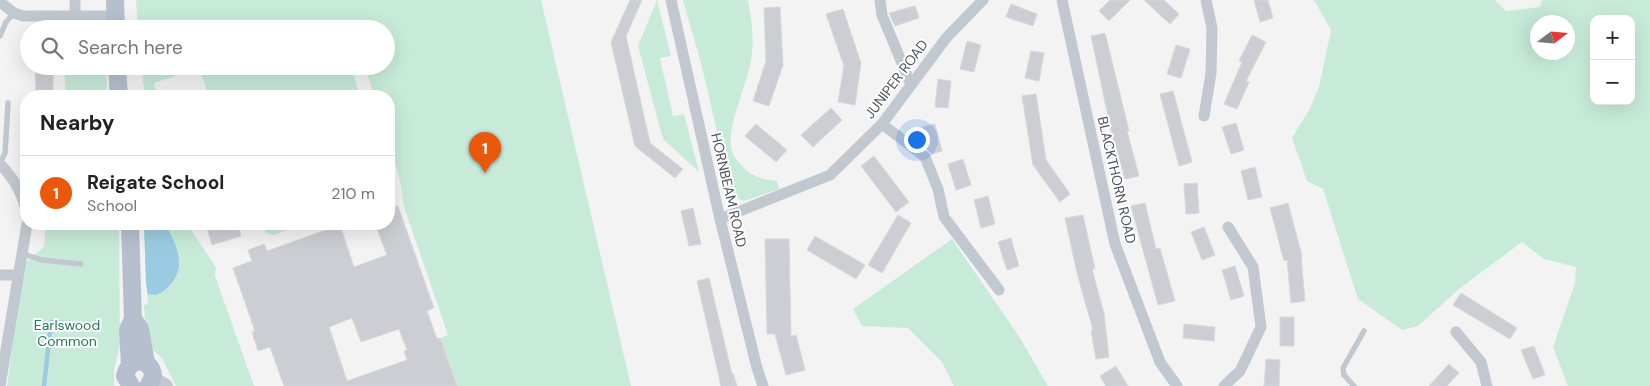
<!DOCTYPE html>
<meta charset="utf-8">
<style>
body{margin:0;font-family:"DM Sans",sans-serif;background:#f2f2f2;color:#222}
.controls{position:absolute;right:15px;top:15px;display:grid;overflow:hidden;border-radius:10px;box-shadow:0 5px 20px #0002}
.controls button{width:45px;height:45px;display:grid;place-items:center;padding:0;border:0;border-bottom:1px solid #e0e0e0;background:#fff;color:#222;font:25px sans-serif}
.compass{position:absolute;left:1530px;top:15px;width:45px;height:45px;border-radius:50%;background:#fff;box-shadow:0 5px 20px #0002;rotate:74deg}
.you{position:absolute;left:916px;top:139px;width:18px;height:18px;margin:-12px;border:4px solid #fff;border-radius:50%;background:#1a73e8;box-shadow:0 0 0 8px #1a73e833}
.badge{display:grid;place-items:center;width:32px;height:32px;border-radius:50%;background:#ea580c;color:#fff;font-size:16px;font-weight:700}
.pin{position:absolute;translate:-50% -41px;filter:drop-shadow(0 1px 2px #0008)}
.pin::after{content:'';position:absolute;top:26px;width:18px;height:15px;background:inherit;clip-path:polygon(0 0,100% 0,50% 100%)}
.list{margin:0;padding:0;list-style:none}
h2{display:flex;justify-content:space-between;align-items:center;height:65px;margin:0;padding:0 20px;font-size:21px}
h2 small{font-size:16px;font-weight:400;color:#767676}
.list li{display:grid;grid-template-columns:32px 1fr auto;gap:15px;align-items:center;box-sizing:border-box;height:75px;padding:0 20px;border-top:1px solid #e0e0e0}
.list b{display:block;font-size:19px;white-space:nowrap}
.list p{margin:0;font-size:16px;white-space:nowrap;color:#767676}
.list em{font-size:16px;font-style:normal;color:#767676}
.icon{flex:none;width:28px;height:28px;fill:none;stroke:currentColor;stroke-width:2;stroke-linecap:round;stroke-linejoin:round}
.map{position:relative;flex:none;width:1650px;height:386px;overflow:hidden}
.search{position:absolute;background:#fff;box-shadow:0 5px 20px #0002;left:20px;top:20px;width:375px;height:55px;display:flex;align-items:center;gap:12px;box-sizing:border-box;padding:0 18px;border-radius:28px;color:#767676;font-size:19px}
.panel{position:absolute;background:#fff;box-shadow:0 5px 20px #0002;left:20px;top:90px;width:375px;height:140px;border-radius:20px}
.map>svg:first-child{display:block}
.green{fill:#c8ebd9;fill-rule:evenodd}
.water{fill:#9bcbe2}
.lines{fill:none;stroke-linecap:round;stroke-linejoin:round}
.stream{stroke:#9bcbe2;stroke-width:4.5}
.building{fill:#cdced4;stroke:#d7d8dd;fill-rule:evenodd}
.service{stroke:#c2c8cf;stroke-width:5.5}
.minor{stroke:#c2c8cf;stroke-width:11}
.tertiary{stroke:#c2c8cf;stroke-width:14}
.primary{stroke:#b6bfcd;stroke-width:18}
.labels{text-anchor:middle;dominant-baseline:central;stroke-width:4;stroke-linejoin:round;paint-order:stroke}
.street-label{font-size:14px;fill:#4c535d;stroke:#fff}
.park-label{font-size:14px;fill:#247757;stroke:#fff}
</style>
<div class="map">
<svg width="1650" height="386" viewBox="0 0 1650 386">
<rect width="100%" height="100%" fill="#f4f3f3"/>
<g class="green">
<path d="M136 0H541L631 386H457L440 338 448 335 404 207 400 180 389 143V96H374L365 66H386V29H138Z"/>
<path d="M657 0 671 56 660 58 673 116 684 114 699 172 663 139 638 46Z"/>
<path d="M683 0H748C752 21 755 44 750 65 746 87 725 131 732 151 734 157 739 162 743 167 753 177 763 180 777 181L779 189 744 201 736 198 731 191 702 67Z"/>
<path d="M1314 0H1495L1506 11 1540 7 1542 0H1650V386H1568L1553 347 1575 283 1576 267 1544 259 1522 242 1459 289 1418 326 1402 330 1358 299 1323 189 1307 181 1292 138 1310 108 1319 87 1331 30ZM1594 19H1631V101H1594ZM1538 22H1568V52H1538Z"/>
<path d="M64 66H106L107 85 105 96H66Z"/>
<path d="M141 66H351L360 96H209L199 68 154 83 157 96H145Z"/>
<path d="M46 224H119L120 344 114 371V386H7L23 264 44 247Z"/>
<path d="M144 224H187L216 267 215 276 254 386H176L162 358 153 350 150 343 145 320 144 305 148 304 146 283Z"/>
<path d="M261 224H303L274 235 266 233Z"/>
<path d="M952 239 1020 338 1048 386H954L942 362 908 328 862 326 853 309Z"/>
</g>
<path class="water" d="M144 224H165C177 246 189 268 166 289 160 294 156 296 148 294L146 283Z"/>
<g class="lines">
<path class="stream" d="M44 386 51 322 95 325"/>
</g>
<g class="building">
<path d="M630 0H642L626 36 650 143 683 169 675 178 635 146 611 42Z"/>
<path d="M1110 0H1130L1109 21 1099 11Z"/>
<path d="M1144 0H1164L1179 14 1170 24Z"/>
<path d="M1254 0H1268L1273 18 1260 22Z"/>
<path d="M1011 4 1037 14 1033 26 1006 17Z"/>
<path d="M915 6 919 18 895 26 889 13Z"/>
<path d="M780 7 783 65 769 106 753 101 766 61 764 8Z"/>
<path d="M843 9 861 63 855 105 838 102 844 66 826 14Z"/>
<path d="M1105 33 1129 131H1127L1139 176 1125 179 1112 135 1091 36Z"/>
<path d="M1252 35 1266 42 1246 81 1249 82 1237 109 1224 104 1242 62 1239 61Z"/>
<path d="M967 41 981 45 974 72 960 69Z"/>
<path d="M1176 45 1190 49 1181 78 1167 74Z"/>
<path d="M1031 51 1044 53 1039 81 1025 78Z"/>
<path d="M35 66H53V92H36Z"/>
<path d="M938 79 951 81 948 108 935 107Z"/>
<path d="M1173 91 1192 162 1179 166 1160 94Z"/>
<path d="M1036 94 1046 160 1070 194 1060 202 1033 165 1022 96Z"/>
<path d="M831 108 842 120 813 147 801 135Z"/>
<path d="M1236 123 1244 150 1231 154 1222 127Z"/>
<path d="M756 124 787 150 776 162 745 136Z"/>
<path d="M935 124 942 151 932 154 927 149 922 127Z"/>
<path d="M874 156 909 202 896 212 861 166Z"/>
<path d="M963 159 971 185 956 190 948 164Z"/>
<path d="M1255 167 1262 197 1248 200 1241 171Z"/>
<path d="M1197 183 1199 213 1186 214 1184 184Z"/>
<path d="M988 196 995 224 981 228 974 200Z"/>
<path d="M1145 203 1156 249 1160 248 1175 301 1158 305 1131 206Z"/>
<path d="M1288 203 1302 256 1301 257 1305 301 1291 303 1287 260 1284 261 1270 208Z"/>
<path d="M398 206 434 308 427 311 437 339 440 338 457 386H284L270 347 258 351 252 332 255 331 233 268 252 261 248 250 264 244 267 251 340 225 354 267 387 255 375 224H389V209ZM352 318 361 342 399 329 407 350 404 351 407 360 347 381 329 327Z"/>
<path d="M693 208 701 244 689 246 681 211Z"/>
<path d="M898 215 911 223 882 273 868 265Z"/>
<path d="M1083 215 1095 269H1092L1104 314 1109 357 1096 359 1091 330H1093L1077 273 1065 218Z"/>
<path d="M206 224H238L241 236 212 245Z"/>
<path d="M1204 227 1215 255 1202 260 1191 232Z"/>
<path d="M815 236 865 265 856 279 807 250Z"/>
<path d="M1011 238 1019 266 1007 270 998 242Z"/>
<path d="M765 239H789L791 336 796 335 805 370 786 375 775 334H767Z"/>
<path d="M1235 266 1244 296 1231 300 1222 270Z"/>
<path d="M709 278 732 374 733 373 737 386H721L697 281Z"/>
<path d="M1461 293 1517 328 1510 339 1453 305Z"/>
<rect x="1280" y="317" width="14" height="29"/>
<path d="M1184 324 1215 327 1214 341 1183 338Z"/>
<path d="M1534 346 1545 375 1533 379 1521 350Z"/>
<path d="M1266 359 1280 360 1279 386H1264Z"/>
<path d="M1449 364 1459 373 1447 386H1429Z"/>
<path d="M1116 366 1128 386H1106L1100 376Z"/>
</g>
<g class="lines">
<g class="service">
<path d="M0 36 6 22 14 13"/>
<path d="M0 163 5 153 8 103"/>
<path d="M23 254 42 260 81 264"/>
<path d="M1354 386 1344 375 1343 368 1364 331"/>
</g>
<g class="minor">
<path d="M75 0V17"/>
<path d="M671 0 720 219 757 368 763 386"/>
<path d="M880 0 882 15 911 85"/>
<path d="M1062 0 1115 244 1160 362 1177 386"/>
<path d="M0 2 14 13 23 16H115"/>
<path d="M1204 116 1211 73 1212 28 1206 0"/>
<path d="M882 124 925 157 938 189 944 217 999 290"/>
<path d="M0 164C14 179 20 189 26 209"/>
<path d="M720 219 830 175 882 124 947 37 983 0"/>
<path d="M0 275H18"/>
<path d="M1456 332 1481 362 1487 386"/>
<path d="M0 386 27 224"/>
<path d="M1224 386 1240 371 1261 327 1253 267 1228 227"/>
</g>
<path class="tertiary" d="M153 378 166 386"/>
<g class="primary">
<path d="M115 0 116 29"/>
<path d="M117 66 119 96"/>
<path d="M133 319 140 329 146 363"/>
<path d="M130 365 128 330 133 319 130 224"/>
<path d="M131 386 125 376C131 348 165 366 148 386"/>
</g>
</g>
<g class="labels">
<g class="street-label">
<text transform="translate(896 79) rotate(-53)">JUNIPER ROAD</text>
<text transform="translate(1117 180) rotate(77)">BLACKTHORN ROAD</text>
<text transform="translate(729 190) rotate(77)">HORNBEAM ROAD</text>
</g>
<g class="park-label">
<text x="67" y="325">Earlswood<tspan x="67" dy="16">Common</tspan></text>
</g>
</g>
</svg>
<div class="controls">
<button>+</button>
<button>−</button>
</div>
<svg class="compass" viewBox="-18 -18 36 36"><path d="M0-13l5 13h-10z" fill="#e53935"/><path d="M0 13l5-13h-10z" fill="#767676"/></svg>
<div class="you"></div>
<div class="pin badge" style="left:485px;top:173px">1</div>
<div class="search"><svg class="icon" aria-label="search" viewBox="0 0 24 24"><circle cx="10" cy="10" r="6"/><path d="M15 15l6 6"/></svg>Search here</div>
<section class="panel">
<h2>Nearby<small></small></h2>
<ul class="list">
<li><span class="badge">1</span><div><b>Reigate School</b><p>School</p></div><em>210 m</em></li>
</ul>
</section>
</div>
